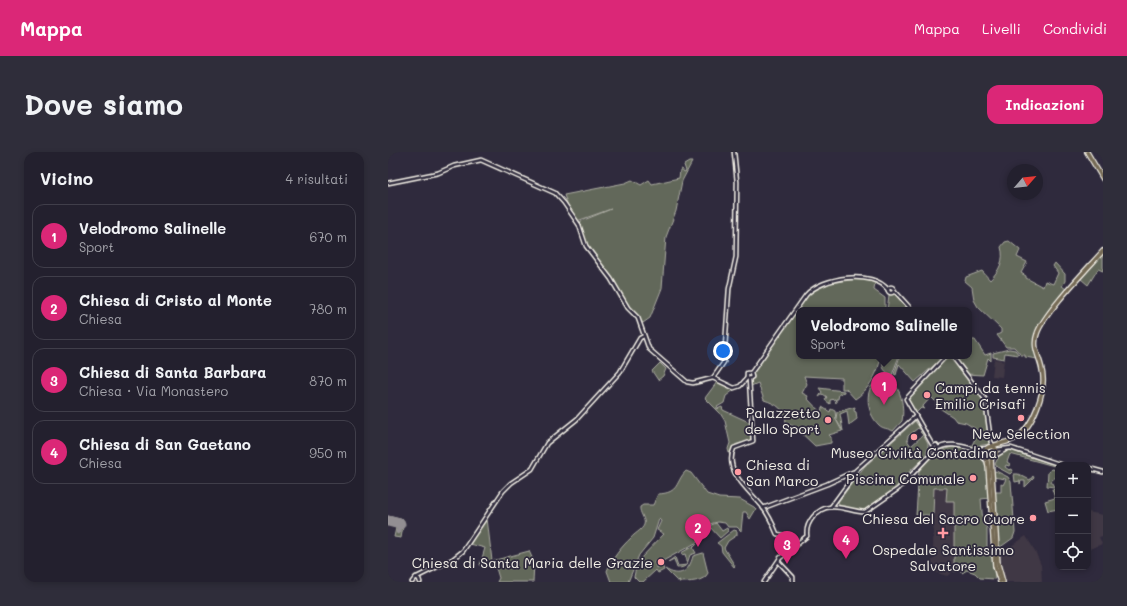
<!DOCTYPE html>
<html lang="it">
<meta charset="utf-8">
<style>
body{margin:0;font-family:Mali,sans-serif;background:#2f2d3a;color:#f1f3f6}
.controls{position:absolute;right:12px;bottom:12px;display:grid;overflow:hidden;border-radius:8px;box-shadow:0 2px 6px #0003}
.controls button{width:36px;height:36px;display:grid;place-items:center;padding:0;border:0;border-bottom:1px solid #403e4a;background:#23202e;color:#f1f3f6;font:20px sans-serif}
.compass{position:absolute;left:619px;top:12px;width:36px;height:36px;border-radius:50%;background:#23202e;box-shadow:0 2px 6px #0003;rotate:62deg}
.you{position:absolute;left:335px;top:199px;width:14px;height:14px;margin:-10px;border:3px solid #fff;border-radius:50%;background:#1a73e8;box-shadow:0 0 0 6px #1a73e833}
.badge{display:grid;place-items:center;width:26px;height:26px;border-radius:50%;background:#db2777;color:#fff;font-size:13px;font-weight:700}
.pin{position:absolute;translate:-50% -33px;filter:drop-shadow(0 1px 2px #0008)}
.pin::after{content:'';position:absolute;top:21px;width:14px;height:12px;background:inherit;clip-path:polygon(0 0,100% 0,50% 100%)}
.popup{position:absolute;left:408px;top:155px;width:176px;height:52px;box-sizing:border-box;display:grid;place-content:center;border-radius:8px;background:#23202e;filter:drop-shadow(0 1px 3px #0005);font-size:13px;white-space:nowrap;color:#a3a3aa}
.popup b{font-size:15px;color:#f1f3f6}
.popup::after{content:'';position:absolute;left:50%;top:100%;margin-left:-8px;border:8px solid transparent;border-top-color:#23202e}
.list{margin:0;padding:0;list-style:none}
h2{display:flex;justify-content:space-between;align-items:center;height:52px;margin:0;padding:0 16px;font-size:17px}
h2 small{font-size:13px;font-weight:400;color:#a3a3aa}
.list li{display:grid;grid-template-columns:26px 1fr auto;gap:12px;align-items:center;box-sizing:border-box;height:64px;margin:0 8px 8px;padding:0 8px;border:1px solid #403e4a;border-radius:12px}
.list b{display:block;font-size:15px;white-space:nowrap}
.list p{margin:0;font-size:13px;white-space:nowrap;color:#a3a3aa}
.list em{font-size:13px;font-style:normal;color:#a3a3aa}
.icon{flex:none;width:22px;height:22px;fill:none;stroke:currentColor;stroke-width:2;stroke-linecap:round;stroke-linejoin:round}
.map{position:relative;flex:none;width:715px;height:430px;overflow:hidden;border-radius:12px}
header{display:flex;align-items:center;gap:24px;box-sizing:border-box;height:56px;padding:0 20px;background:#db2777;color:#fff}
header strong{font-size:19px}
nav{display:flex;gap:22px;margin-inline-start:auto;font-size:14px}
.intro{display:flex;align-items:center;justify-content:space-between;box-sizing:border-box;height:96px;padding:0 24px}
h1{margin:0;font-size:28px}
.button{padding:10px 18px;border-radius:12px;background:#db2777;color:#fff;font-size:14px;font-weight:700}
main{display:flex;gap:24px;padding:0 24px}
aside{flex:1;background:#23202e;border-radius:12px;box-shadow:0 2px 6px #0003}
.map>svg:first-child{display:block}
.built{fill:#403745}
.green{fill:#62675a;stroke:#abaca1}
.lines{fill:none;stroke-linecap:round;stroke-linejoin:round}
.taxiway{stroke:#928e92;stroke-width:4.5}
.runway{stroke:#928e92;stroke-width:11}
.minor-casing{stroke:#f4f1e8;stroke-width:5.5}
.major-casing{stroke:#f4f1e8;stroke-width:6}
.minor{stroke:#2f2a3d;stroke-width:2.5}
.major{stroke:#756a55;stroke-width:3.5}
.poi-dot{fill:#ff9aa2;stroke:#2f2a3d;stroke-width:1.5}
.labels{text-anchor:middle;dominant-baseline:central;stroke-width:3.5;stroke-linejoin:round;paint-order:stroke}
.poi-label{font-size:14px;fill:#f4f1e8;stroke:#2f2a3d;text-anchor:end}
</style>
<header>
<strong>Mappa</strong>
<nav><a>Mappa</a><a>Livelli</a><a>Condividi</a></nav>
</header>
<div class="intro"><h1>Dove siamo</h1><a class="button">Indicazioni</a></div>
<main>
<aside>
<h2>Vicino<small>4 risultati</small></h2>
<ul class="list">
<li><span class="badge">1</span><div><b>Velodromo Salinelle</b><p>Sport</p></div><em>670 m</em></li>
<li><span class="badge">2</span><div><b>Chiesa di Cristo al Monte</b><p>Chiesa</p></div><em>780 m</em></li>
<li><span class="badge">3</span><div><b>Chiesa di Santa Barbara</b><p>Chiesa · Via Monastero</p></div><em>870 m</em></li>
<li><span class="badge">4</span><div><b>Chiesa di San Gaetano</b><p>Chiesa</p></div><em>950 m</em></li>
</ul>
</aside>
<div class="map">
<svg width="715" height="430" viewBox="0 0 715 430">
<rect width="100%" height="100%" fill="#2f2a3d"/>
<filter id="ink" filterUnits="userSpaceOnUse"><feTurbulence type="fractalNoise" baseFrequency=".025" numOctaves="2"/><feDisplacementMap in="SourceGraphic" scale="8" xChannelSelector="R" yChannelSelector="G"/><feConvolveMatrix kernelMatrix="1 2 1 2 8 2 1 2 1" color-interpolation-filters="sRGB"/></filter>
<g filter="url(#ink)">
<g class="built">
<path d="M606 207 613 208 614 210 616 208 614 225 604 224Z"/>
<path d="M546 336H559L566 349V419L559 424 544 419V408L546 407 545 402Z"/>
<path d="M700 360 715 363V384L711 385 714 392 702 397 700 391Z"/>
<path d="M638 384 647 399 653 413 654 430H617L612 419 610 403Z"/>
</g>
<g class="green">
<path d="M301 10H304L294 29 288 59 278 85 274 136 262 166 255 171 241 155 228 133 198 93 191 70 223 57 189 69 181 57 176 43 237 31 244 28 253 33 261 28 264 32 291 26 292 18 294 17 296 20 298 19 296 13Z"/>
<path d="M621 89 632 98 629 105 639 110 633 121 638 124V126L655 135 657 129 665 132 670 121 665 114 667 111 677 122V129L674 134 678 137 681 134C673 146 647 175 646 189 645 195 648 201 649 207L637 205V203H633L626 195H618L609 183 613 181V177L590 155 586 148 584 135 577 129 578 125 594 119 602 128C611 119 617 108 613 95L617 90Z"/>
<path d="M715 102V119L710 117 700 133 693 127Z"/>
<path d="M476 126 487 130 486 138 497 146V158H411V204H493C491 220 480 239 467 247L458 237H454V226L416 224 419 232 414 241 420 244 419 246 433 261 434 255 442 260 443 257 447 259 448 268 454 279 441 283 443 285V291L427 294 407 275 398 271C398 258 389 252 376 248L370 231 363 234 362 229 365 225V220L422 141 442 131Z"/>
<path d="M505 142H506L522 158H499L501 143Z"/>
<path d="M582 188H587L597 203 603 201V209L600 206 595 223 579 222 566 204H581Z"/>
<path d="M621 197 627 198 631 203 617 201 616 207 605 205V201Z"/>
<path d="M495 204H511L504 223C494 219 494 214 495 204Z"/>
<path d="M512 204H548L552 208 527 230 511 212 508 223 506 222Z"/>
<path d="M562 204 596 248 601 292 583 295 591 279 578 271 568 269 565 265 547 253 550 249 549 248 547 249 543 245 535 254 536 257 533 256 528 261 520 247 559 205Z"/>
<path d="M272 211 278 217 275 224 270 228 264 219Z"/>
<path d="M494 226C512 226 517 254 514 269L505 279C500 276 495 277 491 273 478 261 474 233 494 226Z"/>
<path d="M329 230 346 238 338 244 336 251 329 255V257L334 255 335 258 363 271V288C351 294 345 287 342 305L340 297 342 291 337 269 332 261 317 246Z"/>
<path d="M431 236 456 239V240L451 242 450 247H448V251L447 247 442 248V252L437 248 439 245 435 242 431 245 434 240Z"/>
<path d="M467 255 466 259 468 260 469 267 461 273 459 259 452 262 455 279 448 267 449 260Z"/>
<path d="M527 269 533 278 530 276 520 284 519 288 523 294 535 283 532 280 533 279 540 292V297L536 306 522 319 511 335 476 358 452 356 450 350 476 315Z"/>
<path d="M564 295C571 295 577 297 583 300 604 308 599 327 601 346L593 347 595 372 599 376V398L605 408 607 427 592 426 587 421 579 418 574 421 573 414H569V419H566V349H558L559 336H546L545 363H528L531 317 548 300Z"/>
<path d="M621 298 670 314V315L622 302 619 310 622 312 621 314 618 313 617 315 621 318 624 317 625 319 622 322 609 315 607 312 612 302Z"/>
<path d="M663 317 670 318V323L663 329 666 335 659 334 660 320Z"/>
<path d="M298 319 303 321 319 342 331 346 352 347 366 355 368 357 362 367 358 360H355L353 379 349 375H340L337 371 330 370 317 373 319 380 310 387 311 389 275 409 273 406 266 410 269 416 274 413 276 418 270 421 268 418 255 430H251L246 425 249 410 276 382 269 378 273 369 271 367 265 386 251 403 240 430H223L219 419C223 408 234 394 243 386 246 382 254 378 256 373 258 367 251 361 252 355L255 353H265L270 342C292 341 287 330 298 319Z"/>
<path d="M608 319 620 325 623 330 627 380 625 386 611 396 606 340H613V332L615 333 618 327 605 325 606 320Z"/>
<path d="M626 322H630L642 328 645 324 646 326 637 335V329H633L632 332V329L627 330Z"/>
<path d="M664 337 667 338V344L670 343V357L660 359 657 349 667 346Z"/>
<path d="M0 364 16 368 13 386 6 385 8 376 0 373Z"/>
<path d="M99 366 104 409 141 399 146 410 145 430H109L111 426 108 416 92 413 97 396 82 392Z"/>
<path d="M328 371 334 379 339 376 340 379 332 386 321 374Z"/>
<path d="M346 378 349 379V383L340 389 336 396 347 414 346 415 334 400 333 394 329 391Z"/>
<path d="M309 392 305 396 308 401 302 403C299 411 300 416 289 416L286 407 280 410 287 405 290 414 299 413V409L297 402 294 403 293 401Z"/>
<path d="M315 401 320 421C316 430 301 430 291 430L292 428 289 429 277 417C292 426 301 420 305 404Z"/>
</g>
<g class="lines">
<path class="taxiway" d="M10 380 12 372"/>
<path class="runway" d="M0 369 12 372"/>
<g class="minor-casing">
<g id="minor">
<path d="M0 31 50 21 66 14 93 8 167 41 176 51 191 73 198 94 223 127 240 156 250 166 261 197 299 230 305 231 325 226 336 210 341 137 348 105 349 30 346 0"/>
<circle cx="503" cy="138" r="3"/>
<path d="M506 138 524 158"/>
<path d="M564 204 597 247 603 290 607 296"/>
<path d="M325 226 346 236 352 234 359 226"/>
<path d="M359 226V221H363"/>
<path d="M361 227 365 289 346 296C335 319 361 338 374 354 380 362 385 372 389 382L394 383 401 398"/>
<path d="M361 227 364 225 363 221 418 143C434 125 485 117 500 138"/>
<path d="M545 294 518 247 558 204"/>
<path d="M550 296 548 293 545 295 547 298C562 287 581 297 597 300"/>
<path d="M592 297 600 296"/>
<path d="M608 298 623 296 674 313"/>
<path d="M588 299 598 308"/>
<path d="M607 304 617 298"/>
<path d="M700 316 715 320"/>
<path d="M464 328 468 323"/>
<path d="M443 355 465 325 466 320 528 264"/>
<path d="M375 356 439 332 465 320"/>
<path d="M391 410 405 425V430"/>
<path d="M29 425 65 407 75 399 115 339 123 331 144 317 159 291 189 267 232 220 252 186 256 184"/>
<path d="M24 430 28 425 31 427 32 430"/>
<path d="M376 430 392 406 419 384C417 371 429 356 443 355 454 354 466 360 477 360L510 337 547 298"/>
</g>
</g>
<g class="major-casing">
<g id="major">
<path d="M699 0 715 27"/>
<circle cx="603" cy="300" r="5.5"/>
<path d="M602 295C610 291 620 291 628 286 645 275 659 238 654 218 652 205 644 196 649 182 655 162 699 117 715 99"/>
<path d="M598 303 600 314 607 414 612 430"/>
<path d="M603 306 610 412 615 430"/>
</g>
</g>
<use href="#minor" class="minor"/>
<use href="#major" class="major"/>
</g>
</g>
<g class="poi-dot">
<circle cx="539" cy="243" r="4"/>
<circle cx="633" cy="266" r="4"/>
<circle cx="440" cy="268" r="4"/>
<circle cx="526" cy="285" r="4"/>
<circle cx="350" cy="320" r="4"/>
<circle cx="585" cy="326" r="4"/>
<circle cx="645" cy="366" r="4"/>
<path d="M553 375h4v4h4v4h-4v4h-4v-4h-4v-4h4z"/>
<circle cx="273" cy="410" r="4"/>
</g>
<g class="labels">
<g class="poi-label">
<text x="547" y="235" text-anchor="start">Campi da tennis<tspan x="547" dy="16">Emilio Crisafi</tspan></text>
<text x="432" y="260">Palazzetto<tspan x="432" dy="16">dello Sport</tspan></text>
<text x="633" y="281" text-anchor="middle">New Selection</text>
<text x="526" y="300" text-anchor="middle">Museo Civiltà Contadina</text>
<text x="358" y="312" text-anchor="start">Chiesa di<tspan x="358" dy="16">San Marco</tspan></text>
<text x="577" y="326">Piscina Comunale</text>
<text x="637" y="366">Chiesa del Sacro Cuore</text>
<text x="555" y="397" text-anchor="middle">Ospedale Santissimo<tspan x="555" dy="16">Salvatore</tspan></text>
<text x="265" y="410">Chiesa di Santa Maria delle Grazie</text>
</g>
</g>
</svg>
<div class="controls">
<button>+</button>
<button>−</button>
<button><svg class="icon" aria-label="locate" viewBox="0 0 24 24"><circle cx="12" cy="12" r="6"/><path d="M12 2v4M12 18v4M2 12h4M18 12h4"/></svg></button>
</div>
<svg class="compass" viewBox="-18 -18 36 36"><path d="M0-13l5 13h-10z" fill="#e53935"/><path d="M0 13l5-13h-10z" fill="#a3a3aa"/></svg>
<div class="you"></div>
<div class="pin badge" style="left:496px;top:253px">1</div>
<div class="popup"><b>Velodromo Salinelle</b>Sport</div>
<div class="pin badge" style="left:310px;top:395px">2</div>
<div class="pin badge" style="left:399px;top:412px">3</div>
<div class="pin badge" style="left:458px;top:407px">4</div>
</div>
</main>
